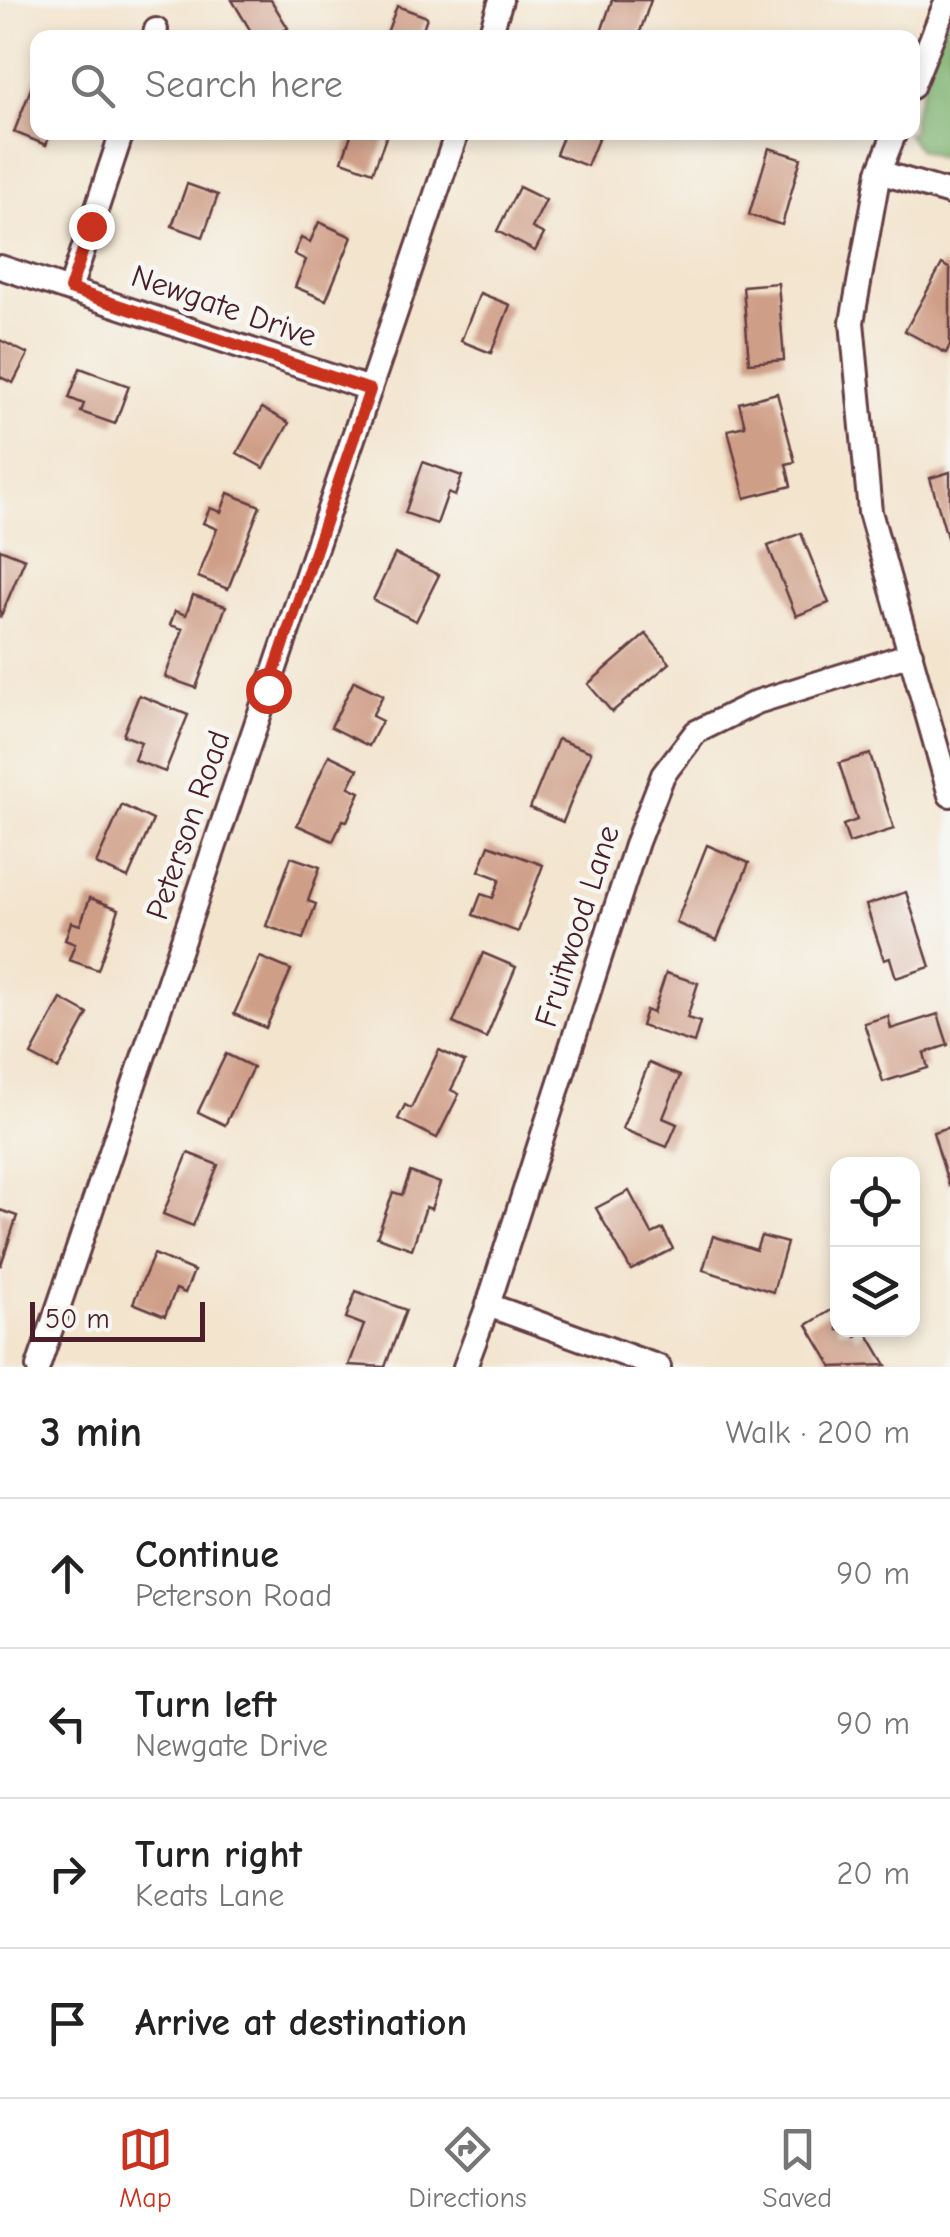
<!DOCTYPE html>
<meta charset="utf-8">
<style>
body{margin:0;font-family:"Comic Neue",sans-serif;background:#f2f2f2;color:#222}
.controls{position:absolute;right:30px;bottom:30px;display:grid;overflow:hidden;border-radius:20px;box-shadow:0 5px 15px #0003}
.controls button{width:90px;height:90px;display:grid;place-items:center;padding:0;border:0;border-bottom:2px solid #e0e0e0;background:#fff;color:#222;font:50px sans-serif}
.scale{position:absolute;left:30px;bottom:25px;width:175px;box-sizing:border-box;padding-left:10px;border:5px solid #4a1f2b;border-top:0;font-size:28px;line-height:35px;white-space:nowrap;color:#4a1f2b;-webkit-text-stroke:8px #f6f6f2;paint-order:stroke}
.stop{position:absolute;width:30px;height:30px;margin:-22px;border:8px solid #c8321e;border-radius:50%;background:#fff}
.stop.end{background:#c8321e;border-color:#fff;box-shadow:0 2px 10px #0008}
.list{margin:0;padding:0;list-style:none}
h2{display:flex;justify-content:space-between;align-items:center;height:130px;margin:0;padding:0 40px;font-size:42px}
h2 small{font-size:32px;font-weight:400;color:#767676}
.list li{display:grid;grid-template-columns:65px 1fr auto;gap:30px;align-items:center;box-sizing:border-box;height:150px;padding:0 40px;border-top:2px solid #e0e0e0}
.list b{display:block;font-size:38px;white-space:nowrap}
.list p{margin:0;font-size:32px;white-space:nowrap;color:#767676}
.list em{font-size:32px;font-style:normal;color:#767676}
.icon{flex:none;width:55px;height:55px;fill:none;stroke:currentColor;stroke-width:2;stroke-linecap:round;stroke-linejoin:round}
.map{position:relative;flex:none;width:950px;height:1367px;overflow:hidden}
.search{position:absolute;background:#fff;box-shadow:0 5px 15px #0003;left:30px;right:30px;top:30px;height:110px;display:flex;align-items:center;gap:25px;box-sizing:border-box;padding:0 35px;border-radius:20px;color:#767676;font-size:38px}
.sheet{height:730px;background:#fff}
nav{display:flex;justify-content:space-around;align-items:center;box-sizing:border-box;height:140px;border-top:2px solid #e0e0e0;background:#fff;font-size:28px;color:#767676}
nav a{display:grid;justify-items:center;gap:5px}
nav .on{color:#c8321e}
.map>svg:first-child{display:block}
.forest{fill:#7bb06c;stroke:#62684c;stroke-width:2.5}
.building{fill:#cf9e87}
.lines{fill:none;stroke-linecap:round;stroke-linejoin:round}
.street-casing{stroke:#633d43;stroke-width:28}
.street{stroke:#fff;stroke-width:22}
.route{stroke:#c8321e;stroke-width:12}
.labels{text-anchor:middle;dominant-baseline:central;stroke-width:9;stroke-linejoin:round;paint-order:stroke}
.street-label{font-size:32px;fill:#4a1f2b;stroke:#f6f6f2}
</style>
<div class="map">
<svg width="950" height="1367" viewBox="0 0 950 1367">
<rect width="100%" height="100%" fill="#f6f6f2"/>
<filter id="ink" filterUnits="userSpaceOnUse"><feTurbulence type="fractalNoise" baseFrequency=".01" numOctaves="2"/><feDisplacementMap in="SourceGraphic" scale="20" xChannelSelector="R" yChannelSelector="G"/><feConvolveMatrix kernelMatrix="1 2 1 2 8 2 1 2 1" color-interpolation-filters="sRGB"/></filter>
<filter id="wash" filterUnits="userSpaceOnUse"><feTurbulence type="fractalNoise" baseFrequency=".0048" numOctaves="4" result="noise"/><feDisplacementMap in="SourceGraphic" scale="40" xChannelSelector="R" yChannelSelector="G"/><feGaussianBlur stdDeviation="2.25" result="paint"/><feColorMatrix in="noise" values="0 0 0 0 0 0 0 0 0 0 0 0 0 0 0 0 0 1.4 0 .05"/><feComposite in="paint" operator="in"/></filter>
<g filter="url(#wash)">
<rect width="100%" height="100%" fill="#f3e4cd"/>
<path class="forest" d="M950 19V161L919 150 907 134 912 132 913 116 944 20Z"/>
<g id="blocks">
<g class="building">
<path d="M232 0H271L288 28 273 38H255Z"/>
<path d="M612 0H651L638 38H599Z"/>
<path d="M397 6 427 17 420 38H385Z"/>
<path d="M37 73 38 132H51L46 145 14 132Z"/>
<path d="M352 132H388L373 172 342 161Z"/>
<path d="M565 132H601L587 166 556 154Z"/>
<path d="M769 148 801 158 782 225 749 215Z"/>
<path d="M187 184 218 195 203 237 172 226Z"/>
<path d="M519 187 546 200 532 228 544 234 535 251 497 231Z"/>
<path d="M319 222 352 237 326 300 295 287 306 260 294 254 301 238 310 242Z"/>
<path d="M942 264 950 269V345L946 353 905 331Z"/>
<path d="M778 283 784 360 749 363 743 286Z"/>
<path d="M480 293 510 305 491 353 461 341Z"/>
<path d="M0 340 28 354 13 383 0 377Z"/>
<path d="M80 368 129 386 115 424 81 412 84 404 69 398Z"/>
<path d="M777 393 795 462 786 464 791 486 745 498 728 430 745 426 739 403Z"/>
<path d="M262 408 289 423 264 468 237 453Z"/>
<path d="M423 462 462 476 455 496 448 493 437 524 405 513Z"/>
<path d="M950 472V544H949L930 478Z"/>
<path d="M228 493 260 506 228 589 198 577 217 529 203 523 210 508 221 512Z"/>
<path d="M801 533 829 603 796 616 768 546Z"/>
<path d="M0 549 25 559 0 618Z"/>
<path d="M395 554 439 575 416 621 373 600Z"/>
<path d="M193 595 226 606 196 688 165 677 183 629 170 625 175 611 186 615Z"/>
<path d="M646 634 670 663 612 712 588 684Z"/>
<path d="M354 681 383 695 372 716 382 721 369 746 331 727Z"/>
<path d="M139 695 188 715 165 772 134 760 141 742 123 735Z"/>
<path d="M558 739 591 752 563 822 530 808Z"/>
<path d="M870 754 894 829 849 843 843 825 857 820 839 763Z"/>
<path d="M329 755 358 769 349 787 360 792 347 821 343 820 333 841 297 825Z"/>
<path d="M122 805 153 820 128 878 96 864Z"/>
<path d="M489 845 543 865 518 932 473 915 481 894 493 898 500 879 479 871Z"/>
<path d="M707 845 749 863 717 940 676 923Z"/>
<path d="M291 857 320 867 308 901 316 904 303 939 266 926Z"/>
<path d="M906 892 930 967 896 978 890 958 884 960 866 905Z"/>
<path d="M90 898 119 909 98 970 69 960 75 944 65 940 71 922 80 925Z"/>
<path d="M483 953 516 967 486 1038 453 1023Z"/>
<path d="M260 957 291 970 266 1028 234 1014Z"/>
<path d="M666 973 698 983 687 1018 700 1022 694 1043 641 1026 646 1010 653 1013Z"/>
<path d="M61 999 88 1014 58 1069 31 1055Z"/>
<path d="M938 1014 948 1045 924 1053 928 1068 883 1082 864 1023 888 1016 891 1029Z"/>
<path d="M439 1050 465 1062 451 1090 459 1094 437 1138 398 1119 405 1105 411 1108Z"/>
<path d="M226 1054 253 1067 225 1125 198 1112Z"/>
<path d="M649 1063 680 1076 663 1118 677 1124 667 1147 622 1129Z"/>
<path d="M950 1127V1186H949L933 1132Z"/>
<path d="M188 1153 218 1165 193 1226 163 1214Z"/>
<path d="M410 1172 440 1183 431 1209 426 1207 412 1249 377 1237 393 1192 402 1195Z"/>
<path d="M629 1191 652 1234 663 1229 673 1249 631 1270 596 1208Z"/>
<path d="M0 1210 17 1216 1 1265H0Z"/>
<path d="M713 1236 756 1250 761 1236 787 1243 773 1292 703 1270Z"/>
<path d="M154 1254 194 1271 185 1293 176 1289 165 1316 133 1303Z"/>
<path d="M356 1291 406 1310 385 1367 349 1365 364 1325 346 1318Z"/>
<path d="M838 1306V1330H852L856 1337 866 1331 886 1365 832 1367 807 1325Z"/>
</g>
</g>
</g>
<g filter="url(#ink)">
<use href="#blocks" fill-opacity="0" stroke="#633d43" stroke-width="2.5"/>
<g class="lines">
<g class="street-casing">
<g id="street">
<path d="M154 38 156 30"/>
<path d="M489 38 501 0"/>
<path d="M912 87 947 0"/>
<path d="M895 132 879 172 852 322 870 512 950 795"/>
<path d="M879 172 950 193"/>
<path d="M0 267 370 389"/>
<path d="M70 289 122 132"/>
<path d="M488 1305 659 1367"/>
<path d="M38 1367 457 132"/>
<path d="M465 1367 488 1305 637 842 663 775 696 732 757 702 911 654"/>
</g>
</g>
<use href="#street" class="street"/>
</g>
</g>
<g class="lines" filter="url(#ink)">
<path class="route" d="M91 226 70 289 370 390 268 690"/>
</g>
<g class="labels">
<g class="street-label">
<text transform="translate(224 306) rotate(19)">Newgate Drive</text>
<text transform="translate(188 825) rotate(-71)">Peterson Road</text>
<text transform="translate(577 926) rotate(-72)">Fruitwood Lane</text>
</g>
</g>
</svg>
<div class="controls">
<button><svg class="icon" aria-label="locate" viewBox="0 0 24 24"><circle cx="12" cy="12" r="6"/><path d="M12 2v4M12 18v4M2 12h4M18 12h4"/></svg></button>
<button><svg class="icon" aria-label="layers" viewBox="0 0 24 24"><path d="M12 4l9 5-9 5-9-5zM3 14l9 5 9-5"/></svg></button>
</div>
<div class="scale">50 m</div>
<div class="stop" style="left:268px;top:690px"></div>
<div class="stop end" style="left:91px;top:226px"></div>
<div class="search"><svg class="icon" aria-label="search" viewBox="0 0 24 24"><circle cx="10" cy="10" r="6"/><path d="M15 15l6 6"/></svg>Search here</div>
</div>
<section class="sheet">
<h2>3 min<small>Walk · 200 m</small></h2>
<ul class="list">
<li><svg class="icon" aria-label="ahead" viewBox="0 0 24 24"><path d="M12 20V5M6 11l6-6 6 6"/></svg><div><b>Continue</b><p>Peterson Road</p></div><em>90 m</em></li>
<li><svg class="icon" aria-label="left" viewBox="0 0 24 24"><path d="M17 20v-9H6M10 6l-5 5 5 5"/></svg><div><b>Turn left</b><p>Newgate Drive</p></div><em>90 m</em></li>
<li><svg class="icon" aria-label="right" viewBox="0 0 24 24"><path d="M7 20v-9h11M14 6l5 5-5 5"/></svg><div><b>Turn right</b><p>Keats Lane</p></div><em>20 m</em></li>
<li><svg class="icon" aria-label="arrive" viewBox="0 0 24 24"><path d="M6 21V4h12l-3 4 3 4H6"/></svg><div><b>Arrive at destination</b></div></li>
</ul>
</section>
<nav>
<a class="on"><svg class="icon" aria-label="map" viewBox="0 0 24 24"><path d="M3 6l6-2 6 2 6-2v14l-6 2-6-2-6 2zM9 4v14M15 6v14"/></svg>Map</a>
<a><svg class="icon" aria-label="directions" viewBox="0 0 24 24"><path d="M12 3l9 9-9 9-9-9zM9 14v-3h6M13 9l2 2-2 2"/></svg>Directions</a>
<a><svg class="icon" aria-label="saved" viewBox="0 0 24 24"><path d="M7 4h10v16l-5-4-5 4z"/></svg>Saved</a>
</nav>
